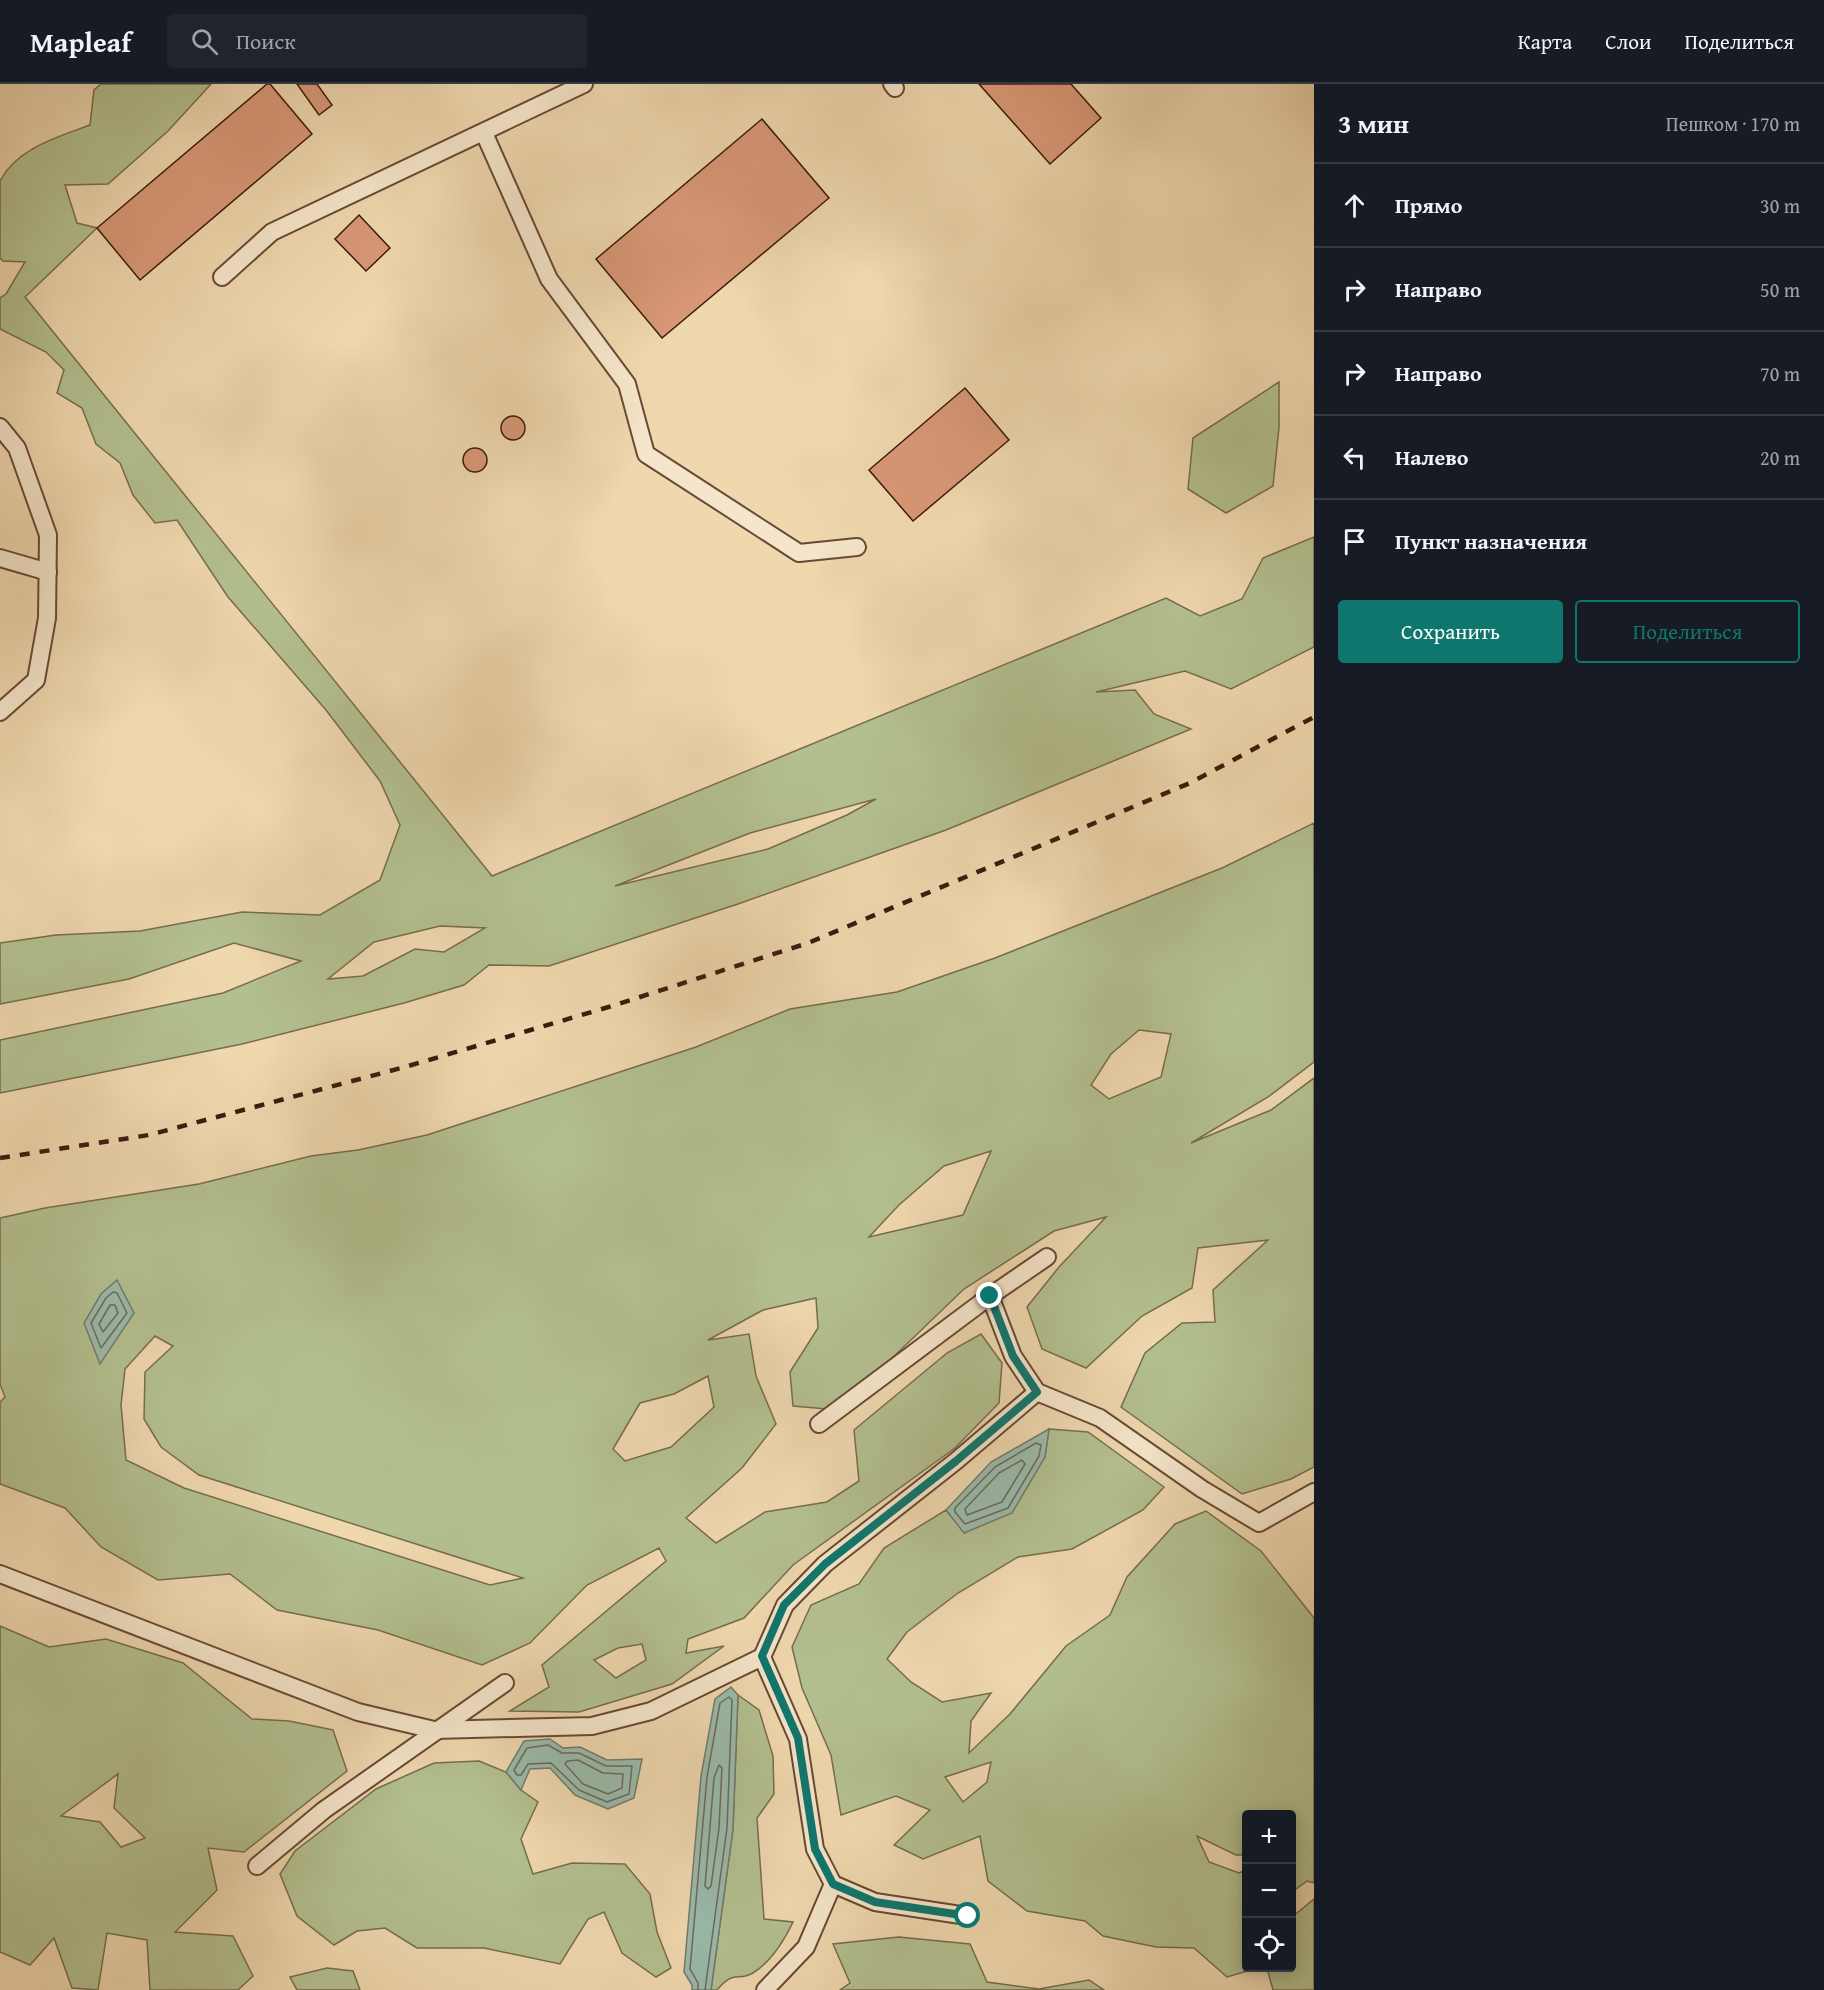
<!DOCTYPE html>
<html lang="ru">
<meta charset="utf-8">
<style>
body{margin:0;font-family:"Gentium Book Plus",serif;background:#20242c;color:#f1f3f6}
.controls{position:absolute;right:18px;bottom:18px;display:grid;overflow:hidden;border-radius:6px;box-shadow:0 3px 15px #0003}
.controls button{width:54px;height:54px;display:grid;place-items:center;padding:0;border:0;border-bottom:2px solid #363941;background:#171b24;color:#f1f3f6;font:30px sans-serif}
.stop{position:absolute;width:18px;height:18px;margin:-14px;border:4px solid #0f766e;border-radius:50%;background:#fff}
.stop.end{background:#0f766e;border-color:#fff;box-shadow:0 2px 6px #0008}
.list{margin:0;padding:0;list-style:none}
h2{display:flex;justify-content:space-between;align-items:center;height:78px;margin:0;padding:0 24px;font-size:26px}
h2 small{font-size:20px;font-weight:400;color:#9ea1a6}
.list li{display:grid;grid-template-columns:39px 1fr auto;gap:18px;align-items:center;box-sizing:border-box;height:84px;padding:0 24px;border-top:2px solid #363941}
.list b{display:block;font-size:22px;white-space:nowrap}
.list em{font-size:20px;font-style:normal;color:#9ea1a6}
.actions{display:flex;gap:12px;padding:18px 24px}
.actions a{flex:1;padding:14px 0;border:2px solid #0f766e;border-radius:6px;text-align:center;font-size:21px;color:#0f766e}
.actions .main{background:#0f766e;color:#fff}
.icon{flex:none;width:33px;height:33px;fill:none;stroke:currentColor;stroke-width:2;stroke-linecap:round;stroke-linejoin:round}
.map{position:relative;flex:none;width:1314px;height:1906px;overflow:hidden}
header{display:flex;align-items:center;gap:36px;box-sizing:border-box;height:84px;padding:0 30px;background:#171b24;border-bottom:2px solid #363941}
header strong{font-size:28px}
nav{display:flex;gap:33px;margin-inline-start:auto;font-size:21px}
.search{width:420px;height:54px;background:#20242c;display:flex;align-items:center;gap:15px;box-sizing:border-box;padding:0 21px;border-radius:6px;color:#9ea1a6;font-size:22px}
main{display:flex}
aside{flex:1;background:#171b24}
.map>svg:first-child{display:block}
.green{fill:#b3bf8f;stroke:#776c4e;stroke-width:1.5;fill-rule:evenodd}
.water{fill:#9abaab;stroke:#747a6c;stroke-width:1.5}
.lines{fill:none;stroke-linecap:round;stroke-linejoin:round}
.shore{stroke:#6a6a5c;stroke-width:1.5}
.building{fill:#d99877;stroke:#3b1a0d;stroke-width:1.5}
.service-casing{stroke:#684935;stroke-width:20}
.service{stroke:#f5e5ca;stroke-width:16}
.rail{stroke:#3b1a0d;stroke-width:4.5;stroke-dasharray:10 10;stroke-linecap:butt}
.route{stroke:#0f766e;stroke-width:8}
</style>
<header>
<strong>Mapleaf</strong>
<div class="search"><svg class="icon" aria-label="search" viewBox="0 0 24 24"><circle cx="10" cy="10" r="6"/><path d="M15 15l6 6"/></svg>Поиск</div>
<nav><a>Карта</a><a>Слои</a><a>Поделиться</a></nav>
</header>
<main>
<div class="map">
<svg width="1314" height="1906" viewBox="0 0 1314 1906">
<rect width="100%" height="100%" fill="#efd7ae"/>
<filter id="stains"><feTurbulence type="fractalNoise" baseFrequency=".00333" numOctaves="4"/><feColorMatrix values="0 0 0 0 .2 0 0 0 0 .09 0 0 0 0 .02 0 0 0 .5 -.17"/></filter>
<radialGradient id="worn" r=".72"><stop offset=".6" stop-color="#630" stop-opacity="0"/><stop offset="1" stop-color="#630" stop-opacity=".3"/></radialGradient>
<g class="green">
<path d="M101 0H211L168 47 108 100 65 101 77 139 97 144 25 213 492 792 1166 514 1200 532 1242 515 1263 474 1314 453V563L1231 605 1185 587 1096 608 1135 606 1154 630 1191 645 946 746 738 820 549 882 489 881 464 901 404 919 242 960 0 1009V956L223 909 301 877 234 859 129 895 0 920V859L56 851 140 847 242 828 320 831 380 796 400 741 380 697 326 626 228 513 177 436 155 439 133 411 120 379 96 360 82 324 57 309 64 286 46 268 0 245V214L6 210 25 178 3 177 0 174V97C17 64 58 53 90 41L94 6ZM876 715 847 731 768 765 615 802 750 749ZM440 842 485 844 444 868 415 865 363 892 328 895 374 858Z"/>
<path d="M1279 298V343L1273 402 1226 429 1188 405 1193 354Z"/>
<path d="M1314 739V978L1268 1013 1191 1059 1271 1026 1314 994V1383L1291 1395 1242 1410 1121 1323 1145 1269 1182 1239 1215 1238 1213 1206 1268 1156 1198 1164 1192 1204 1142 1232 1086 1284 1042 1265 1027 1223 1059 1183 1106 1133 1054 1147 964 1205 838 1326 793 1322 790 1288 818 1244 816 1214 763 1226 708 1256 749 1250 756 1292 776 1340 742 1384 686 1434 716 1459 765 1428 827 1418 859 1397 854 1346 947 1269 981 1250 1002 1279 999 1319 955 1364 793 1481 744 1534 688 1555 686 1569 724 1562 672 1600 579 1628 510 1627 549 1603 542 1581 666 1477 659 1464 587 1501 530 1559 482 1581 378 1546 277 1526 230 1490 158 1496 101 1463 65 1424 0 1400V1318L5 1313 0 1300V1134L45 1124 199 1100 311 1072 358 1066 427 1051 696 963 790 925 897 908 995 874 1222 784ZM1139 946 1171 950 1161 993 1109 1015 1091 1001 1111 970ZM991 1067 963 1131 869 1153 899 1121 944 1082ZM155 1252 173 1262 145 1288 144 1335 161 1363 199 1391 523 1494 490 1501 184 1404 126 1376 121 1321 125 1285ZM708 1292 714 1323 671 1363 625 1377 613 1365 640 1319 674 1310ZM642 1560 646 1576 616 1594 594 1576 618 1564Z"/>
<path d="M1049 1345 1088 1348 1164 1403 1143 1426 1072 1465 1018 1473 958 1509 907 1548 887 1575 911 1598 942 1618 991 1609 971 1637 969 1669 1010 1630 1066 1562 1110 1531 1127 1493 1175 1440 1206 1427 1261 1467 1314 1534V1799L1307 1797 1292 1808V1730H1246V1771H1236L1197 1752 1209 1778 1239 1789 1246 1786V1884H1258L1227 1893 1194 1864 1156 1863 1103 1852 1085 1837 1027 1827 988 1797 980 1752 923 1775 894 1761 930 1726 896 1712 841 1731 831 1671 802 1604 792 1563 811 1521 859 1500 884 1464 946 1426 965 1449 1045 1373ZM991 1678 987 1698 963 1718 945 1693Z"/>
<path d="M0 1542 49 1563 106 1555 183 1579 252 1635 289 1637 333 1646 347 1687 244 1768 208 1764 217 1806 175 1848 233 1852 253 1892 238 1906H150L147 1856 107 1849 98 1906 72 1904 54 1854 30 1881 0 1868ZM118 1690 114 1724 145 1754 121 1763 100 1738 61 1732Z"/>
<path d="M738 1611 759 1626 773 1672 774 1710 757 1734 764 1835 793 1838C784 1857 772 1877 753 1889 737 1898 735 1885 717 1906H711L733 1745Z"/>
<path d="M479 1677 506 1688 521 1706 538 1718 521 1755 533 1790 572 1779 625 1780 650 1810 657 1848 671 1884 656 1893 622 1869 604 1828 588 1835 560 1880 484 1864H417L385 1844 357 1847 334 1861 297 1832 280 1790 295 1767 376 1705 434 1679Z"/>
<path d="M1314 1815V1906H1273L1267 1884H1292V1833Z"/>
<path d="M899 1853 970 1860 987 1898 1039 1905 1089 1896 1104 1906H840L850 1899 833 1860Z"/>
<path d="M327 1884 353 1887 360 1906H297L290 1893Z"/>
</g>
<g class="water">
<path d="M117 1196 134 1229 100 1280 84 1239 101 1210Z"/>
<path d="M1049 1345 1045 1373 1012 1429 964 1449 946 1426 991 1378Z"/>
<path d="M731 1603 738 1611 733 1745 711 1906H692V1901L684 1888 701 1692 715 1615Z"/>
<path d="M550 1655 563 1664 580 1663 607 1676 642 1675 634 1714 608 1725 575 1711 550 1684 530 1685 521 1706 506 1688 524 1657Z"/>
</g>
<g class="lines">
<g class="shore">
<path d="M113 1208 117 1209 127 1229 101 1264 91 1239 106 1214Z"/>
<path d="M110 1221H115L118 1229 103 1248 99 1240Z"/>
<path d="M1036 1359 1041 1361 1039 1372 1008 1424 965 1440 955 1428V1424L995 1383Z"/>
<path d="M1022 1376 1025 1380 1002 1418 967 1431 965 1425 999 1389Z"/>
<path d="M548 1661 562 1669H579L606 1682H632L629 1710 607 1718 579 1706 551 1679 528 1680 521 1691H517L514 1686 527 1664Z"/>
<path d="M578 1676 603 1689 623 1690 622 1704 608 1710 583 1700 565 1680 567 1677Z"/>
<path d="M719 1681 722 1684 719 1744 711 1802 708 1805 705 1802 714 1694Z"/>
<path d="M698 1906V1899L690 1885 707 1693 720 1619 729 1613 732 1616 727 1744 705 1906"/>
</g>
</g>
<g class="building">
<path d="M267 0H270L312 50 140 196 97 144Z"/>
<path d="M297 0H317L332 21 319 31Z"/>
<path d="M979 0H1071L1101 34 1050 80Z"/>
<path d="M762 35 829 114 662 254 596 175Z"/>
<path d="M359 131 390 164 366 187 335 155Z"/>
<path d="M965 304 1009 356 913 437 869 386Z"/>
<circle cx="513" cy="344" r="12"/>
<circle cx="475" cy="376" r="12"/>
</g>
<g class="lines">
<g class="service-casing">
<g id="service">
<path d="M892 0 895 4"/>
<path d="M484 49 549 195 627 300 646 370 799 469 857 463"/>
<path d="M222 193 272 148 584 0"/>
<path d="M0 343 17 364 48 451 47 534 36 596 0 628"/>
<path d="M0 474 48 488"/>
<path d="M990 1212 1013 1272 1037 1308 1100 1334 1202 1405 1259 1439 1314 1408"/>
<path d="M819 1340 990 1212 1047 1173"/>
<path d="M0 1490 358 1628 434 1646 592 1642 651 1627 762 1573"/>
<path d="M257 1782 324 1726 505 1599"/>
<path d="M967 1832 875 1818 833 1800 815 1765 798 1655 762 1573 785 1521 825 1480 956 1377 1037 1308"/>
<path d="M765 1906 806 1863 833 1800"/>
</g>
</g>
<use href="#service" class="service"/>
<path class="rail" d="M0 1074 149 1051 405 983 612 922 808 859 1190 699 1314 633"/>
</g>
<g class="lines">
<path class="route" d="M968 1832 875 1818 833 1800 815 1765 798 1654 762 1572 784 1521 825 1480 956 1377 1037 1308 1013 1272 990 1212"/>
</g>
<rect width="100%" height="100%" filter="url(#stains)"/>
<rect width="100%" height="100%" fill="url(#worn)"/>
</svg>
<div class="controls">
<button>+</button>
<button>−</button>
<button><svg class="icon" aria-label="locate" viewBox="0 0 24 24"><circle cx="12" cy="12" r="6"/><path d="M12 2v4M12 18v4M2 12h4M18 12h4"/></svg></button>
</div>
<div class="stop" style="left:968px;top:1832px"></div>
<div class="stop end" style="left:990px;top:1212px"></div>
</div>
<aside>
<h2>3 мин<small>Пешком · 170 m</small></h2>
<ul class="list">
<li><svg class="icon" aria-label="ahead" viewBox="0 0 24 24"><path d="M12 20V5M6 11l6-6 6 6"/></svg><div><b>Прямо</b></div><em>30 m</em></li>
<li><svg class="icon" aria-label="right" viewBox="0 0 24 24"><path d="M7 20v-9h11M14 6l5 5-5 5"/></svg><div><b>Направо</b></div><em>50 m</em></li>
<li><svg class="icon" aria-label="right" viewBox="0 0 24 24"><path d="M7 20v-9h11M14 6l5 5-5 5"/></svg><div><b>Направо</b></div><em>70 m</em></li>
<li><svg class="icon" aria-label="left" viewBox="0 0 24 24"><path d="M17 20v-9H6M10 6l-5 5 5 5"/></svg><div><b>Налево</b></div><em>20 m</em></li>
<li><svg class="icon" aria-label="arrive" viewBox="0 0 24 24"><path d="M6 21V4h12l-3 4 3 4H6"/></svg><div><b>Пункт назначения</b></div></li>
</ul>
<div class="actions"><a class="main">Сохранить</a><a>Поделиться</a></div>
</aside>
</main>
